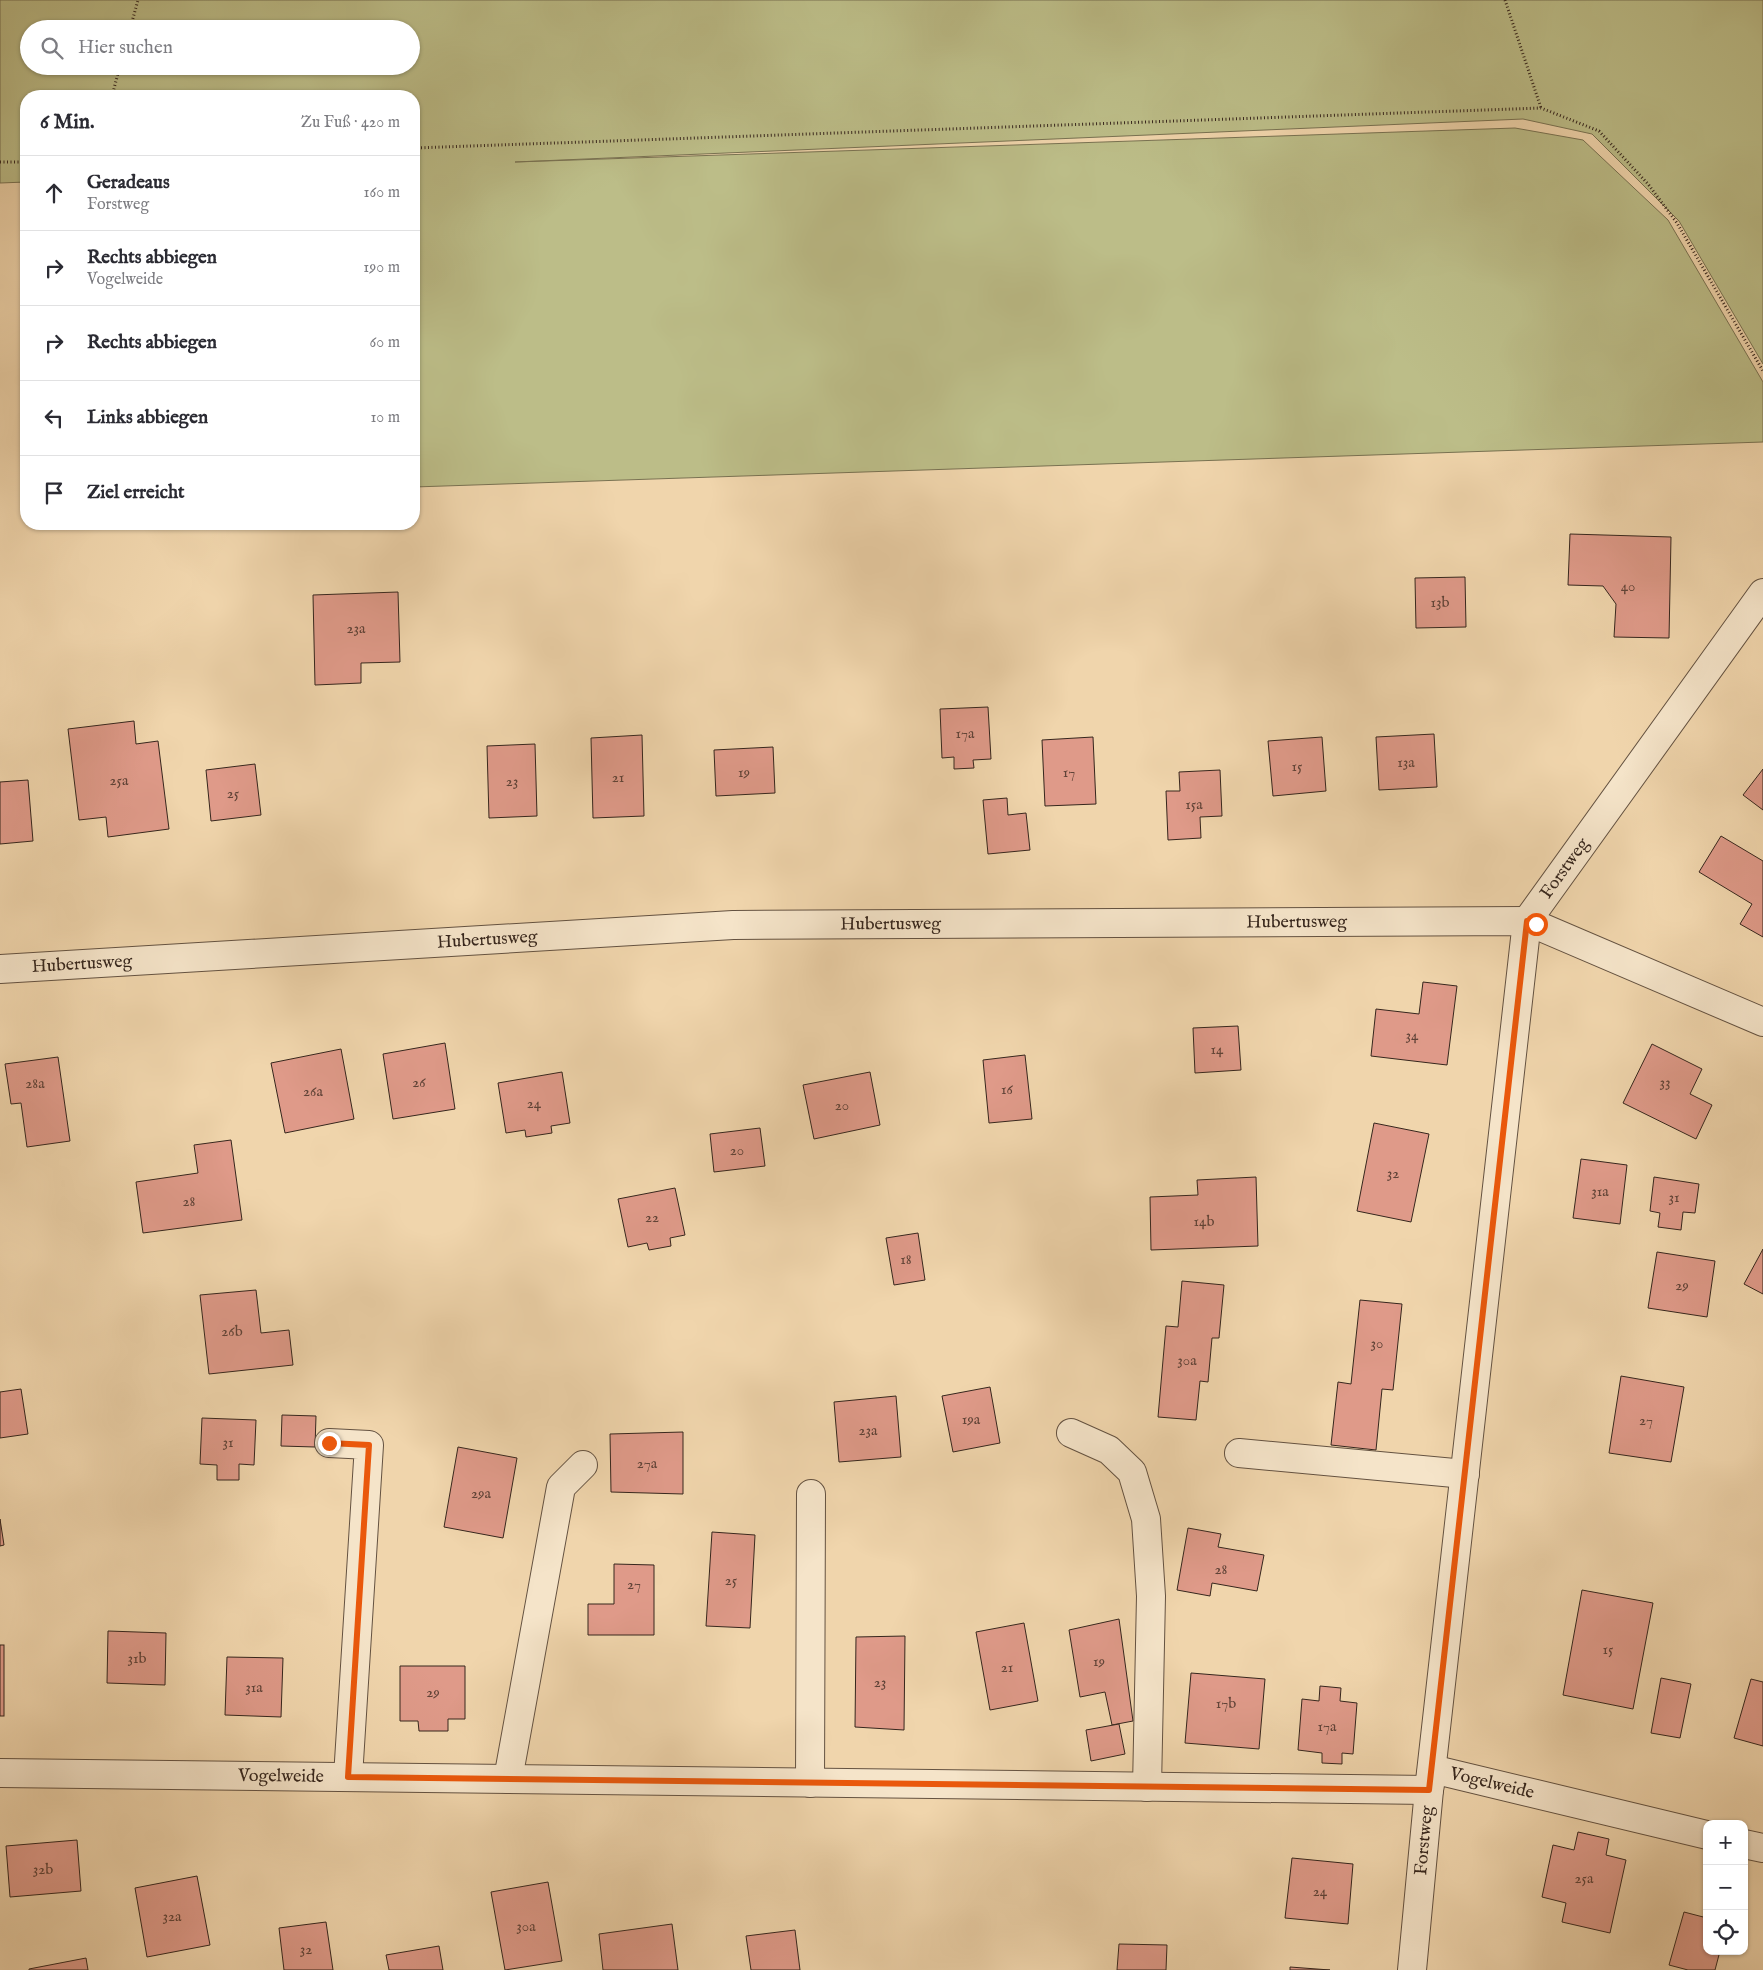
<!DOCTYPE html>
<html lang="de">
<meta charset="utf-8">
<style>
body{margin:0;font-family:"IM FELL English",serif;background:#f7f7f7;color:#2b2b33}
.controls{position:absolute;right:15px;bottom:15px;display:grid;overflow:hidden;border-radius:10px;box-shadow:0 1px 4px #0004}
.controls button{width:45px;height:45px;display:grid;place-items:center;padding:0;border:0;border-bottom:1px solid #e1e1e2;background:#fff;color:#2b2b33;font:25px sans-serif}
.stop{position:absolute;width:15px;height:15px;margin:-11px;border:4px solid #ea580c;border-radius:50%;background:#fff}
.stop.end{background:#ea580c;border-color:#fff;box-shadow:0 1px 5px #0008}
.list{margin:0;padding:0;list-style:none}
h2{display:flex;justify-content:space-between;align-items:center;height:65px;margin:0;padding:0 20px;font-size:21px}
h2 small{font-size:16px;font-weight:400;color:#7c7c81}
.list li{display:grid;grid-template-columns:32px 1fr auto;gap:15px;align-items:center;box-sizing:border-box;height:75px;padding:0 20px;border-top:1px solid #e1e1e2}
.list b{display:block;font-size:19px;white-space:nowrap}
.list p{margin:0;font-size:16px;white-space:nowrap;color:#7c7c81}
.list em{font-size:16px;font-style:normal;color:#7c7c81}
.icon{flex:none;width:28px;height:28px;fill:none;stroke:currentColor;stroke-width:2;stroke-linecap:round;stroke-linejoin:round}
.map{position:relative;flex:none;width:1763px;height:1970px;overflow:hidden}
.search{position:absolute;background:#fff;box-shadow:0 1px 4px #0004;left:20px;top:20px;width:400px;height:55px;display:flex;align-items:center;gap:12px;box-sizing:border-box;padding:0 18px;border-radius:28px;color:#7c7c81;font-size:19px}
.panel{position:absolute;background:#fff;box-shadow:0 1px 4px #0004;left:20px;top:90px;width:400px;height:440px;border-radius:20px}
.map>svg:first-child{display:block}
.green{fill:#bcbd88;stroke:#797252;fill-rule:evenodd}
.building{fill:#df9a89;stroke:#36261d}
.lines{fill:none;stroke-linecap:round;stroke-linejoin:round}
.minor-casing{stroke:#645241;stroke-width:30}
.path{stroke:#36261d;stroke-width:3;stroke-dasharray:1 2.5;stroke-linecap:butt}
.minor{stroke:#f5e4c9;stroke-width:28}
.route{stroke:#ea580c;stroke-width:6}
.labels{text-anchor:middle;dominant-baseline:central;stroke-width:5;stroke-linejoin:round;paint-order:stroke}
.number-label{font-size:15px;fill:#604338}
.street-label{font-size:18px;fill:#36261d;stroke:#f5e4c9}
</style>
<div class="map">
<svg width="1763" height="1970" viewBox="0 0 1763 1970">
<rect width="100%" height="100%" fill="#f0d5ac"/>
<filter id="stains"><feTurbulence type="fractalNoise" baseFrequency=".004" numOctaves="4"/><feColorMatrix values="0 0 0 0 .2 0 0 0 0 .09 0 0 0 0 .02 0 0 0 .5 -.17"/></filter>
<radialGradient id="worn" r=".72"><stop offset=".6" stop-color="#630" stop-opacity="0"/><stop offset="1" stop-color="#630" stop-opacity=".3"/></radialGradient>
<path class="green" d="M0 0H1763V364L1679 221 1592 134 1523 119 515 162 1515 128 1583 140 1668 220 1763 382V442L414 487V96H26V182L0 183ZM29 29H411V66H29Z"/>
<g class="building">
<path d="M1570 534 1671 537 1669 638 1614 637 1616 604 1603 586 1568 585Z"/>
<path d="M1465 577 1466 627 1416 628 1415 578Z"/>
<path d="M398 592 400 662 361 663V683L315 685 313 595Z"/>
<path d="M988 707 991 759 973 760 974 768 954 769V757L942 758 940 709Z"/>
<path d="M134 721 136 744 158 741 169 829 108 837 106 817 79 820 68 729Z"/>
<path d="M1434 734 1437 787 1379 790 1376 737Z"/>
<path d="M642 735 644 816 593 818 591 738Z"/>
<path d="M1093 737 1096 804 1045 806 1042 740Z"/>
<path d="M1322 737 1326 791 1273 796 1268 741Z"/>
<path d="M535 744 537 816 489 818 487 746Z"/>
<path d="M773 747 775 793 716 796 714 750Z"/>
<path d="M255 764 261 815 211 821 206 770Z"/>
<path d="M1763 769V810L1743 795Z"/>
<path d="M1220 770 1222 816 1200 817 1201 838 1168 840 1166 791H1180L1179 772Z"/>
<path d="M28 780 33 841 0 844V782Z"/>
<path d="M1007 798 1008 815 1026 813 1030 850 988 854 983 800Z"/>
<path d="M1721 836 1763 861V937L1740 924 1752 904 1699 872Z"/>
<path d="M1423 982 1457 986 1447 1065 1371 1056 1376 1009 1419 1014Z"/>
<path d="M1238 1026 1241 1070 1195 1073 1193 1028Z"/>
<path d="M445 1043 455 1109 393 1119 383 1054Z"/>
<path d="M1652 1044 1702 1069 1690 1094 1712 1105 1696 1139 1623 1103Z"/>
<path d="M341 1049 354 1119 285 1133 271 1063Z"/>
<path d="M1025 1055 1032 1119 989 1123 983 1060Z"/>
<path d="M58 1057 70 1141 27 1147 21 1103 11 1104 5 1064Z"/>
<path d="M562 1072 570 1123 551 1126 552 1133 526 1137 525 1130 506 1133 498 1083Z"/>
<path d="M870 1072 880 1125 814 1139 803 1085Z"/>
<path d="M1374 1123 1429 1134 1411 1222 1357 1211Z"/>
<path d="M760 1128 765 1166 714 1172 710 1134Z"/>
<path d="M231 1140 242 1220 143 1233 136 1182 198 1173 194 1145Z"/>
<path d="M1581 1159 1627 1165 1620 1224 1573 1218Z"/>
<path d="M1256 1177 1258 1246 1151 1250 1150 1197 1198 1195 1197 1180Z"/>
<path d="M1654 1177 1699 1184 1695 1213 1683 1212 1681 1230 1658 1227 1660 1213 1650 1211Z"/>
<path d="M675 1188 685 1235 670 1238 671 1246 649 1250 647 1243 628 1247 618 1199Z"/>
<path d="M918 1233 925 1280 894 1285 886 1238Z"/>
<path d="M1763 1249V1294L1744 1284Z"/>
<path d="M1657 1252 1715 1261 1707 1317 1648 1308Z"/>
<path d="M1182 1281 1224 1285 1219 1338H1212L1208 1382 1200 1381 1196 1420 1158 1417 1166 1326 1178 1327Z"/>
<path d="M256 1290 261 1333 289 1330 293 1365 209 1374 200 1295Z"/>
<path d="M1360 1300 1402 1304 1393 1390 1382 1389 1376 1450 1331 1445 1338 1382 1351 1384Z"/>
<path d="M1621 1376 1684 1387 1671 1462 1609 1453Z"/>
<path d="M990 1387 1000 1443 953 1452 942 1396Z"/>
<path d="M21 1389 28 1434 0 1438V1392Z"/>
<path d="M896 1396 901 1457 839 1462 834 1402Z"/>
<path d="M282 1415 316 1416 315 1447 281 1446Z"/>
<path d="M202 1418 256 1420 254 1465 239 1464V1480H217V1465L200 1464Z"/>
<path d="M683 1432V1494L611 1492 610 1434Z"/>
<path d="M458 1447 517 1458 503 1538 444 1527Z"/>
<path d="M0 1519 4 1545 0 1546Z"/>
<path d="M1188 1528 1221 1534 1218 1547 1264 1555 1257 1591 1212 1583 1210 1596 1177 1590Z"/>
<path d="M712 1532 755 1535 750 1628 706 1626Z"/>
<path d="M614 1564 654 1565V1635H588V1604H614Z"/>
<path d="M1582 1590 1653 1603 1633 1709 1563 1695Z"/>
<path d="M1119 1619 1133 1721 1112 1725 1105 1692 1080 1697 1069 1630Z"/>
<path d="M1024 1623 1038 1701 990 1710 976 1632Z"/>
<path d="M108 1631 166 1633 165 1685 107 1683Z"/>
<path d="M905 1636 904 1730 855 1727 856 1637Z"/>
<rect x="0" y="1645" width="4" height="71"/>
<path d="M227 1657 283 1658 281 1717 225 1715Z"/>
<path d="M400 1666H465V1719H448V1731H419L418 1721H400Z"/>
<path d="M1191 1673 1265 1679 1259 1749 1185 1743Z"/>
<path d="M1661 1678 1691 1684 1680 1738 1651 1733Z"/>
<path d="M1751 1679 1763 1682V1746L1734 1738Z"/>
<path d="M1320 1686 1341 1688 1340 1701 1357 1703 1353 1754 1342 1753V1764L1322 1763V1753L1298 1750 1302 1699 1319 1701Z"/>
<path d="M1119 1724 1125 1754 1091 1761 1086 1730Z"/>
<path d="M1578 1832 1609 1839 1606 1855 1626 1860 1610 1933 1562 1922 1566 1903 1542 1897 1553 1845 1574 1850Z"/>
<path d="M77 1840 81 1891 10 1897 6 1846Z"/>
<path d="M1292 1858 1353 1864 1348 1924 1285 1918Z"/>
<path d="M197 1876 210 1945 147 1957 135 1888Z"/>
<path d="M548 1882 562 1961 505 1970 491 1892Z"/>
<path d="M1684 1912 1707 1918V1951H1720L1715 1970H1688L1669 1965Z"/>
<path d="M326 1922 333 1970H284L279 1928Z"/>
<path d="M672 1924 678 1970H603L599 1934Z"/>
<path d="M795 1930 800 1970H751L746 1936Z"/>
<path d="M1119 1944 1167 1945 1166 1970H1117Z"/>
<path d="M439 1946 443 1970H389L386 1955Z"/>
<path d="M86 1958 88 1970H29V1969Z"/>
<path d="M1290 1967 1330 1970H1290Z"/>
</g>
<g class="lines">
<g class="minor-casing">
<g id="minor">
<path id="s1" d="M0 969 733 925 1527 921 1763 1022"/>
<path d="M1071 1433 1109 1450 1132 1472 1146 1519 1151 1596 1147 1787"/>
<path d="M329 1443 369 1445 348 1777"/>
<path d="M1239 1453 1465 1474"/>
<path id="s2" d="M0 1773 1429 1790 1432 1769 1707 1835"/>
<path d="M508 1779 561 1487 583 1465"/>
<path d="M810 1783 811 1494"/>
<path d="M1744 1844 1763 1848"/>
<path id="s3" d="M1412 1970 1429 1790 1527 921 1763 593"/>
</g>
</g>
<g class="path">
<path d="M1505 0 1541 108"/>
<path d="M130 29 138 0"/>
<path d="M112 96 120 66"/>
<path d="M414 148 1541 108 1599 131 1648 184 1677 223 1763 371"/>
<path d="M0 162H26"/>
</g>
<use href="#minor" class="minor"/>
</g>
<g class="lines">
<path class="route" d="M329 1443 369 1445 348 1777 1429 1790 1527 921 1536 924"/>
</g>
<g class="labels">
<g class="number-label">
<text x="1628" y="586">40</text>
<text x="1440" y="602">13b</text>
<text x="356" y="628">23a</text>
<text x="965" y="733">17a</text>
<text x="1406" y="762">13a</text>
<text x="1297" y="766">15</text>
<text x="744" y="772">19</text>
<text x="1069" y="772">17</text>
<text x="618" y="777">21</text>
<text x="119" y="780">25a</text>
<text x="512" y="781">23</text>
<text x="233" y="793">25</text>
<text x="1194" y="804">15a</text>
<text x="1412" y="1035">34</text>
<text x="1217" y="1049">14</text>
<text x="419" y="1082">26</text>
<text x="1665" y="1082">33</text>
<text x="35" y="1083">28a</text>
<text x="1007" y="1089">16</text>
<text x="313" y="1091">26a</text>
<text x="534" y="1103">24</text>
<text x="842" y="1105">20</text>
<text x="737" y="1150">20</text>
<text x="1393" y="1173">32</text>
<text x="1600" y="1191">31a</text>
<text x="1674" y="1197">31</text>
<text x="189" y="1201">28</text>
<text x="652" y="1217">22</text>
<text x="1204" y="1221">14b</text>
<text x="906" y="1259">18</text>
<text x="1682" y="1285">29</text>
<text x="232" y="1331">26b</text>
<text x="1377" y="1343">30</text>
<text x="1187" y="1360">30a</text>
<text x="971" y="1419">19a</text>
<text x="1646" y="1420">27</text>
<text x="868" y="1430">23a</text>
<text x="228" y="1442">31</text>
<text x="647" y="1463">27a</text>
<text x="481" y="1493">29a</text>
<text x="1221" y="1569">28</text>
<text x="731" y="1580">25</text>
<text x="634" y="1584">27</text>
<text x="1608" y="1649">15</text>
<text x="137" y="1658">31b</text>
<text x="1099" y="1661">19</text>
<text x="1007" y="1667">21</text>
<text x="880" y="1682">23</text>
<text x="254" y="1687">31a</text>
<text x="433" y="1692">29</text>
<text x="1226" y="1703">17b</text>
<text x="1327" y="1726">17a</text>
<text x="43" y="1869">32b</text>
<text x="1584" y="1878">25a</text>
<text x="1320" y="1891">24</text>
<text x="172" y="1916">32a</text>
<text x="526" y="1926">30a</text>
<text x="306" y="1949">32</text>
</g>
<g class="street-label">
<text stroke="none"><textPath href="#s3" startOffset="1120">Forstweg</textPath></text>
<text stroke="none"><textPath href="#s1" startOffset="1298">Hubertusweg</textPath></text>
<text stroke="none"><textPath href="#s1" startOffset="892">Hubertusweg</textPath></text>
<text stroke="none"><textPath href="#s1" startOffset="488">Hubertusweg</textPath></text>
<text stroke="none"><textPath href="#s1" startOffset="82">Hubertusweg</textPath></text>
<text stroke="none"><textPath href="#s2" startOffset="281">Vogelweide</textPath></text>
<text stroke="none"><textPath href="#s2" startOffset="1512">Vogelweide</textPath></text>
<text stroke="none"><textPath href="#s3" startOffset="130">Forstweg</textPath></text>
</g>
</g>
<rect width="100%" height="100%" filter="url(#stains)"/>
<rect width="100%" height="100%" fill="url(#worn)"/>
</svg>
<div class="controls">
<button>+</button>
<button>−</button>
<button><svg class="icon" aria-label="locate" viewBox="0 0 24 24"><circle cx="12" cy="12" r="6"/><path d="M12 2v4M12 18v4M2 12h4M18 12h4"/></svg></button>
</div>
<div class="stop" style="left:1536px;top:924px"></div>
<div class="stop end" style="left:329px;top:1443px"></div>
<div class="search"><svg class="icon" aria-label="search" viewBox="0 0 24 24"><circle cx="10" cy="10" r="6"/><path d="M15 15l6 6"/></svg>Hier suchen</div>
<section class="panel">
<h2>6 Min.<small>Zu Fuß · 420 m</small></h2>
<ul class="list">
<li><svg class="icon" aria-label="ahead" viewBox="0 0 24 24"><path d="M12 20V5M6 11l6-6 6 6"/></svg><div><b>Geradeaus</b><p>Forstweg</p></div><em>160 m</em></li>
<li><svg class="icon" aria-label="right" viewBox="0 0 24 24"><path d="M7 20v-9h11M14 6l5 5-5 5"/></svg><div><b>Rechts abbiegen</b><p>Vogelweide</p></div><em>190 m</em></li>
<li><svg class="icon" aria-label="right" viewBox="0 0 24 24"><path d="M7 20v-9h11M14 6l5 5-5 5"/></svg><div><b>Rechts abbiegen</b></div><em>60 m</em></li>
<li><svg class="icon" aria-label="left" viewBox="0 0 24 24"><path d="M17 20v-9H6M10 6l-5 5 5 5"/></svg><div><b>Links abbiegen</b></div><em>10 m</em></li>
<li><svg class="icon" aria-label="arrive" viewBox="0 0 24 24"><path d="M6 21V4h12l-3 4 3 4H6"/></svg><div><b>Ziel erreicht</b></div></li>
</ul>
</section>
</div>
